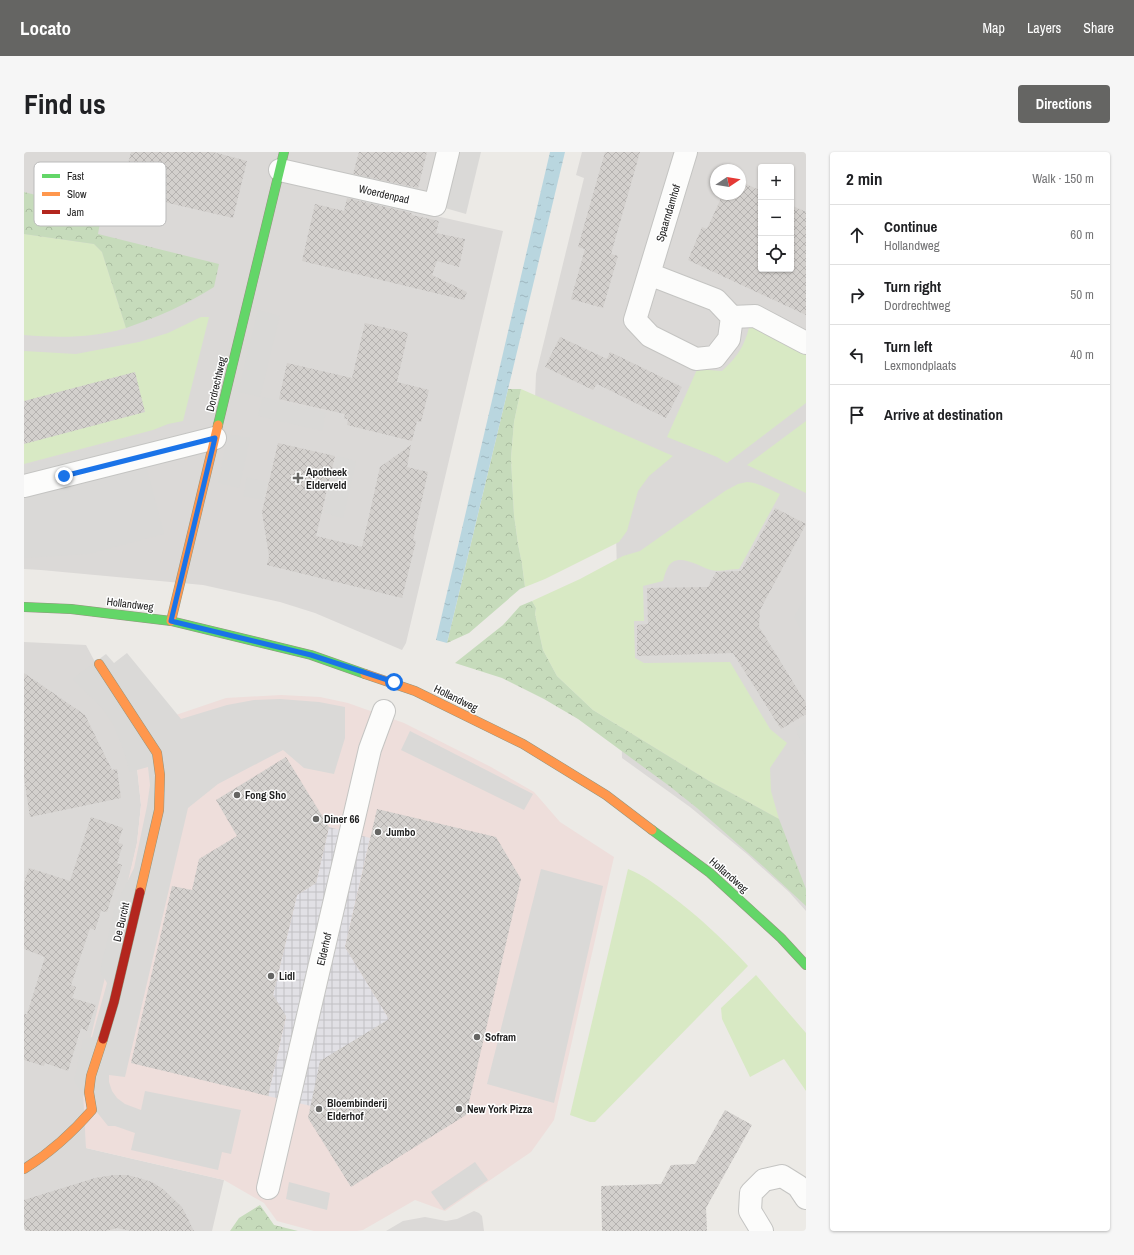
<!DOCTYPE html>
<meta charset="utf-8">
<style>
body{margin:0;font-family:"Archivo Narrow",sans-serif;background:#f6f6f6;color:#202124}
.controls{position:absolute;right:12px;top:12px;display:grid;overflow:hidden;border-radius:4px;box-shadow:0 1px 3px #0004}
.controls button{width:36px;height:36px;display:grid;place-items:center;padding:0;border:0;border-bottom:1px solid #e0e0e0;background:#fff;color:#202124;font:20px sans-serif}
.compass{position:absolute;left:686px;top:12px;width:36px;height:36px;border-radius:50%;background:#fff;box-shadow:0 1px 3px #0004;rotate:78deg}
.stop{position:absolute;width:12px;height:12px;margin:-9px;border:3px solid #1a73e8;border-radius:50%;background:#fff}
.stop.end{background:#1a73e8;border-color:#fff;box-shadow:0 1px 4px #0008}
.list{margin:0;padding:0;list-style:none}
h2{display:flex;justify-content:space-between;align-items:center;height:52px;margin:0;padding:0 16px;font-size:17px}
h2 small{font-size:13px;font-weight:400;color:#757577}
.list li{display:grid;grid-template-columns:26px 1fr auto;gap:12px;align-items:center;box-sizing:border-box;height:60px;padding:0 16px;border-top:1px solid #e0e0e0}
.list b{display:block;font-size:15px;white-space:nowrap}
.list p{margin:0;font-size:13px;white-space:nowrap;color:#757577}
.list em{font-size:13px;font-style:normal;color:#757577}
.icon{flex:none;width:22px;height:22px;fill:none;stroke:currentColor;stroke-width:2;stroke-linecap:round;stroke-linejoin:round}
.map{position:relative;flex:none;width:782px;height:1079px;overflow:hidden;border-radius:4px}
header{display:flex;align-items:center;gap:24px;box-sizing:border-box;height:56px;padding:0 20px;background:#656563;color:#fff}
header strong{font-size:19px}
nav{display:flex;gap:22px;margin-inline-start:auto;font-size:14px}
.intro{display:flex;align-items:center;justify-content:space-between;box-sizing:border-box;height:96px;padding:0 24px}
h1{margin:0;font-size:28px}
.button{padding:10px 18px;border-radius:4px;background:#656563;color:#fff;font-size:14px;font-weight:700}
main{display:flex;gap:24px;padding:0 24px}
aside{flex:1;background:#fff;border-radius:4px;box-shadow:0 1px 3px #0004}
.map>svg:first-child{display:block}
.residential{fill:#dbd9d7;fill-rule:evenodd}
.commercial{fill:#eededb}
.religious{fill:#dad9d7}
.grass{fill:#d8e9c4}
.forest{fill:url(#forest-crowns)}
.plaza{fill:url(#plaza-grid)}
.water{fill:url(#water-ripples)}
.building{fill:url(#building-cross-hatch)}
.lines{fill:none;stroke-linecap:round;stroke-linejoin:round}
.street-casing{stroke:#c4c4c2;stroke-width:24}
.fast-casing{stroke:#93957e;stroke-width:10}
.slow-casing{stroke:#93957e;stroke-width:10}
.jam-casing{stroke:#93957e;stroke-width:10}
.street{stroke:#fcfcfb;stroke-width:22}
.fast{stroke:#63d668;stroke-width:9}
.slow{stroke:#ff974d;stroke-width:9}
.jam{stroke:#b3261e;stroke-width:9}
.route{stroke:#1a73e8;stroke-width:5}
.poi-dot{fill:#656563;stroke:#fff;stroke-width:1.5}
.labels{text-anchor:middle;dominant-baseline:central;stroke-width:3;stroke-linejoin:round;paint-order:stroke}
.street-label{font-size:11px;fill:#1d1d1d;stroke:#fff}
.poi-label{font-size:11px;font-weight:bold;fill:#1d1d1d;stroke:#fff;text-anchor:start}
.key{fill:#fff;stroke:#bbb;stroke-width:1}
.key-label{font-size:11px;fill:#1d1d1d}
</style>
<header>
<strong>Locato</strong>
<nav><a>Map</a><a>Layers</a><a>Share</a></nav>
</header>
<div class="intro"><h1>Find us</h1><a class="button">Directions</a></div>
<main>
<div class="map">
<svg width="782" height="1079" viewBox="0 0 782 1079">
<defs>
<pattern id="forest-crowns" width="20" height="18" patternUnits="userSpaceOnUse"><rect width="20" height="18" fill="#c6dbbb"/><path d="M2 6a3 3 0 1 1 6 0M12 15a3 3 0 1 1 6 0" fill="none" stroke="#aabca0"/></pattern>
<pattern id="plaza-grid" width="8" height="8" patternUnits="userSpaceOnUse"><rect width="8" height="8" fill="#e1e0e5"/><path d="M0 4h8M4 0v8" fill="none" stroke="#c1c0c4"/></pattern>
<pattern id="water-ripples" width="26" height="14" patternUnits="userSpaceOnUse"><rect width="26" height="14" fill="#b9d6df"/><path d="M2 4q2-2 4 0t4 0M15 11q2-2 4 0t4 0" fill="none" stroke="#9fb7bf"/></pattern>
<pattern id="building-cross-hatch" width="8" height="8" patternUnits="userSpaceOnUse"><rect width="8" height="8" fill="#d3d0cd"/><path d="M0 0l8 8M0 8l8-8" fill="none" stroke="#b5b2b0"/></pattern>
</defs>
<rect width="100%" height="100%" fill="#eceae6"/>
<g class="residential">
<path d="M0 0H418L403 62 479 79 382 491 378 498 291 461 256 450 179 433 17 418 0 417Z"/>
<path d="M558 0H782V759L765 740 723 702 666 655 598 606 592 383 511 248 512 222 560 26 552 23ZM737 15H767V117H737ZM692 18H716V42H692Z"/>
<path d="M0 490 62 493 71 510 111 597 117 653 113 691 61 923 62 996 200 1028 188 1079H0Z"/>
<path d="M450 1059 455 1061 458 1064 460 1079H362L379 1069 401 1065 422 1069 433 1067Z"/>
</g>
<path class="commercial" d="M257 543 296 545 324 551 380 571 467 615 510 640 536 670 590 705 530 968 507 1000 421 1059 391 1048 339 1078 333 1079H290L253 1069 240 1051 200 1028 62 996 58 922 113 691 117 653 111 597 140 567 202 546Z"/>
<g class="religious">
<path d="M435 0H457L442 62 421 56Z"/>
<path d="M234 158 256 164 236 245 214 240Z"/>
<path d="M239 245 302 260 298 279 234 264Z"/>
<path d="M204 282 226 286 215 336 194 331Z"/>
<path d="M114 284 140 382 65 402 0 406V314Z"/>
<path d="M313 304 332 309 319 366 300 361Z"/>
<path d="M223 325 244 330 240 348 219 344Z"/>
<path d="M782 443V489L770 465Z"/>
<path d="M103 501 157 567 203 553 230 548 256 547 295 550 321 555V586L310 622 280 616 259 598 194 632 164 656 101 925 85 923V930L88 939 93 946 101 952 117 958 121 939 217 958 207 1002 198 1000 194 1018 107 998 111 981 91 974H84L56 939 50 928 59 888 68 885 83 831 76 819 91 755 110 716 123 654 126 633 124 615 106 620 99 597 90 574 78 556 48 527 82 502 90 511Z"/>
<path d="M782 570V608L772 576Z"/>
<path d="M386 579 509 642 500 658 377 598Z"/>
<path d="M517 717 579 734 530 951 463 932Z"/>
<path d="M451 1010 464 1028 420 1058 407 1040Z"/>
<path d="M265 1030 306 1041 303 1058 262 1047Z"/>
</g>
<g class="grass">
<path d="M0 82 70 92 78 100 102 176C70 186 34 186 0 183Z"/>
<path d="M177 165H185L159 269 144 272 129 278 0 312V199L52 202 115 190 144 181Z"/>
<path d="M727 168 782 196V251L703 311 693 305 643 285 675 213 684 218 698 219C716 203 722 190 727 168Z"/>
<path d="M497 237 649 304 625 324 614 339 603 379 595 390 521 427 501 435 498 412 494 392 490 363 487 306 490 270Z"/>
<path d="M782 269V341L723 313Z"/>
<path d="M723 330C735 331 745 337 756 342L715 417C707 417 695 420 687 418 674 414 651 398 643 417 641 421 640 425 639 429L619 434 620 469H610L611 506 620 511 706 510 746 577 763 591 746 616 747 639 755 667 685 629 569 558 533 524 519 498 511 462 512 456 508 449 556 427 599 404 616 399 701 339 714 332Z"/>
<path d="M604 717C620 723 632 733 646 743 674 764 700 788 724 814L571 970H566L546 963Z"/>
<path d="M732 823 782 881V939L760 907 726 925 698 867 697 856Z"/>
</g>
<g class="forest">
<path d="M0 40 78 60 74 82 195 112 190 135C161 153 134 165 102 176L78 100 70 92 0 82Z"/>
<path d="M484 237H497L490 270 487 306 490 363 494 392 498 412 501 435 496 437 445 481 423 491Z"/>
<path d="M508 449 512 456 511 462 519 498 533 524 569 558 685 629 755 667 782 737V754L740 715 673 656 644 633 554 567 520 547 478 526 431 511 479 473 496 454Z"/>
<path d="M236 1053 250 1073 274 1079H206L215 1066Z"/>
</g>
<path class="plaza" d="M305 675 346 686 321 795 365 867 287 954 244 944 262 865 249 843 273 743 292 731Z"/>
<path class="water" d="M526 0H541L423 491 412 488Z"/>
<g class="building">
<path d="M107 0H189L223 9 209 66 97 40Z"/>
<path d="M335 0H403L394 36 329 22Z"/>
<path d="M581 0H616L587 102 594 104 579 156 547 147 561 97 554 95Z"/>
<path d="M716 29 737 39V117H767V53L782 60V163L664 108 678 75 683 77 699 42H716Z"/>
<path d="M323 46 388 61V63L415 69 412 81 441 87 435 115 413 109 408 123 443 140 440 148 278 109 291 52 320 59Z"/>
<path d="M341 171 384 181 373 230 405 238 397 270 393 269 388 289 323 273 324 267H320L321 262 255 247 263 211 328 226Z"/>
<path d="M536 185 583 207 586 200 658 235 642 266 573 232 569 238 521 215Z"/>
<path d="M111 220 121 260 0 292V249Z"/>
<path d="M254 291 311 304 292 384 338 395 356 315 387 293 383 315 404 320 389 388 392 389 378 446 243 413 245 404 238 360Z"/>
<path d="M751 356 782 372 736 458 735 475 782 551V562L757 577 709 501 613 504V473L624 472 623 436 684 435 692 420 717 419Z"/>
<path d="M0 521 61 563 88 618 93 617 97 646 6 665 0 626Z"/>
<path d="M262 605 305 675 292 731 273 743 249 843 262 864 244 944 107 911 148 734 168 738 175 707 213 684 192 648Z"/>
<path d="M353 657 472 685 497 727 442 963 327 1035 284 966 296 909 365 867 321 795Z"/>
<path d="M67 665 99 676 94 691 99 692 93 711 98 713 83 760 77 759 71 778 66 776 47 833 52 835 48 846 72 853 63 879 57 876 44 919 21 911 20 914 0 908V862H3L21 805 0 797V731L5 716 46 729Z"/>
<path d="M701 958 728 973 682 1056 683 1079H578L577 1034 637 1032 647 1013 671 1012Z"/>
<path d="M90 1023H103L115 1026 128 1030 139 1037 158 1055 170 1079H107L93 1076 82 1079H0V1048L71 1026Z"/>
</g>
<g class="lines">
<g class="street-casing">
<g id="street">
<path d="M256 18 411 53 424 0"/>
<path d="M625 122 692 148 708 165 705 187 691 205 672 207 626 184 611 168 662 0"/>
<path d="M708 165 731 164 782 191"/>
<path d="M0 334 191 286"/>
<path d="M244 1036 346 597 360 559"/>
<path d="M738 1079 726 1059 727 1041 740 1028 758 1024 774 1034 782 1046"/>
</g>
</g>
<g class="fast-casing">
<g id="fast">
<path d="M194 273 260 0"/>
<path d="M0 455 47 457 147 469 287 503 341 522"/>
<path d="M628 678 686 721 757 786 782 813"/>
</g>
</g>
<g class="slow-casing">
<g id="slow">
<path d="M147 469 194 273"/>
<path d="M75 512 133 601 136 623 135 658 116 740"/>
<path d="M341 522 391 539 499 592 582 643 628 678"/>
<path d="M0 1017C26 1001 48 981 68 958L65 940 67 924 79 887"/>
</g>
</g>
<g class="jam-casing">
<path id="jam" d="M79 887 90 850 116 740"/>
</g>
<use href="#street" class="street"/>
<use href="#fast" class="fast"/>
<use href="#slow" class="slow"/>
<use href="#jam" class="jam"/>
</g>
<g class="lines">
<path class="route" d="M40 324 191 286 147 469 287 503 370 530"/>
</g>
<g class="poi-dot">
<path d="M272 320h4v4h4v4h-4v4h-4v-4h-4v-4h4z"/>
<circle cx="213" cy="643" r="4"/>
<circle cx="292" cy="667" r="4"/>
<circle cx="354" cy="680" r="4"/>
<circle cx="247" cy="824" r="4"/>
<circle cx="453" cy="885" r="4"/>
<circle cx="295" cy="957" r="4"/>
<circle cx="435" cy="957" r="4"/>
</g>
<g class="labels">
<g class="street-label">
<text transform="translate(360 42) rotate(13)">Woerdenpad</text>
<text transform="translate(644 61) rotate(-73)">Spaarndamhof</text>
<text transform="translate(192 232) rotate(-77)">Dordrechtweg</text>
<text transform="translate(106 452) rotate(7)">Hollandweg</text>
<text transform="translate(432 546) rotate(26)">Hollandweg</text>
<text transform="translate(705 723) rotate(41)">Hollandweg</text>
<text transform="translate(97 770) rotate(-77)">De Burcht</text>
<text transform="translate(300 797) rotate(-77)">Elderhof</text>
</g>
<g class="poi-label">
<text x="282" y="320">Apotheek<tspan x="282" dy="13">Elderveld</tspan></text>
<text x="221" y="643">Fong Sho</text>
<text x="300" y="667">Diner 66</text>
<text x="362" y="680">Jumbo</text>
<text x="255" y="824">Lidl</text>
<text x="461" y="885">Sofram</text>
<text x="303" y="951">Bloembinderij<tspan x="303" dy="13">Elderhof</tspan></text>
<text x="443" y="957">New York Pizza</text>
</g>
</g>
<rect x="10" y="10" width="132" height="64" rx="6" class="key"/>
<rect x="18" y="22" width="18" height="4" fill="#63d668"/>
<rect x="18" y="40" width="18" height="4" fill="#ff974d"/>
<rect x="18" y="58" width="18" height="4" fill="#b3261e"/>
<g class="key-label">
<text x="43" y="28">Fast</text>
<text x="43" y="46">Slow</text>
<text x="43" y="64">Jam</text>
</g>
</svg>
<div class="controls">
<button>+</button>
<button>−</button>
<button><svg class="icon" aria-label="locate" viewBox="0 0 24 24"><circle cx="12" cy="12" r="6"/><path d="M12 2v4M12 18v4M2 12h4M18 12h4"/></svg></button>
</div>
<svg class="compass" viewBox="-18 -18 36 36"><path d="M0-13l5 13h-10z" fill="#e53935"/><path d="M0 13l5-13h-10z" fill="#757577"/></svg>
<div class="stop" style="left:370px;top:530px"></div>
<div class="stop end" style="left:40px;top:324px"></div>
</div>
<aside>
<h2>2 min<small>Walk · 150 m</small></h2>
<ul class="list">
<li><svg class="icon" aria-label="ahead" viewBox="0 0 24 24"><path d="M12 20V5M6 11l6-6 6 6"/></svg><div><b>Continue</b><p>Hollandweg</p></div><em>60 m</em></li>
<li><svg class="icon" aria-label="right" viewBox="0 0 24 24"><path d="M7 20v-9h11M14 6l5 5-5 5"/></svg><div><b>Turn right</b><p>Dordrechtweg</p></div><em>50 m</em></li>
<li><svg class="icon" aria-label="left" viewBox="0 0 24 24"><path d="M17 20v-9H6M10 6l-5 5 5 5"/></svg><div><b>Turn left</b><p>Lexmondplaats</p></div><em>40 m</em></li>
<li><svg class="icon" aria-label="arrive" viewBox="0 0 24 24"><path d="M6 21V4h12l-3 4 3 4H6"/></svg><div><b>Arrive at destination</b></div></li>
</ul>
</aside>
</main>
